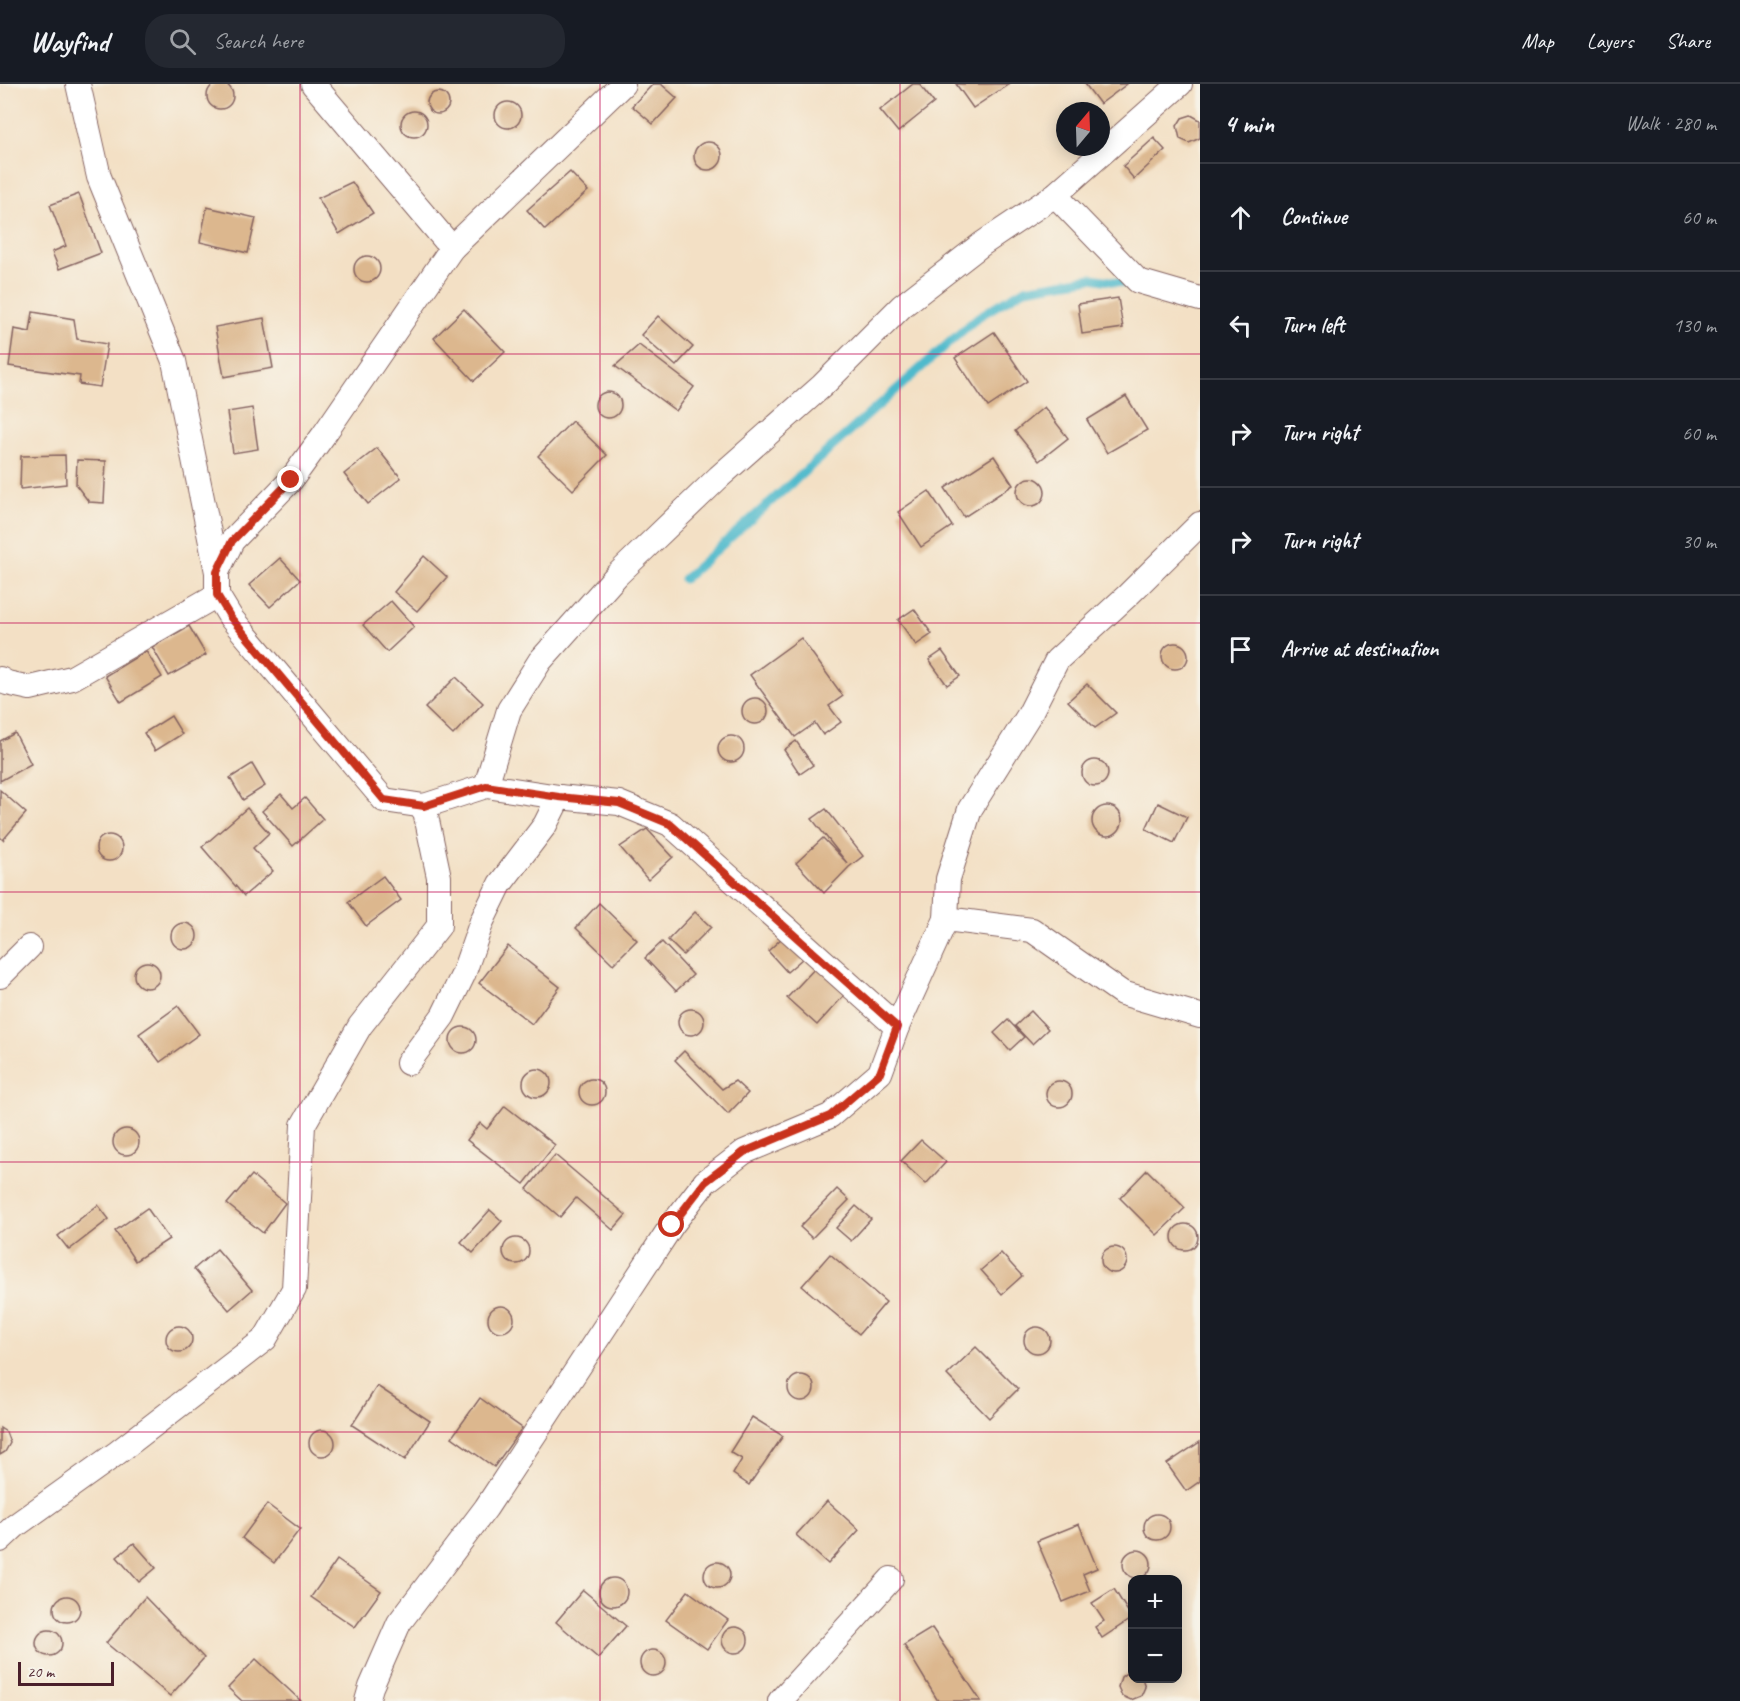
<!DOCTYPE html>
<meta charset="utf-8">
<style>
body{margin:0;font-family:Caveat,sans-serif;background:#242831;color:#f1f3f6}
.controls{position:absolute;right:18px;bottom:18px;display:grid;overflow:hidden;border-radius:12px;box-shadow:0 3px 15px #0003}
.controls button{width:54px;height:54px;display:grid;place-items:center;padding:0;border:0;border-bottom:2px solid #363941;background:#171b24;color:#f1f3f6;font:30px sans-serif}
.compass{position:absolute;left:1056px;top:18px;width:54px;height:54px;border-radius:50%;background:#171b24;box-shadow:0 3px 15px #0003;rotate:19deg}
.scale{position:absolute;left:18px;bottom:15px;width:96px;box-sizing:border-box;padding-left:6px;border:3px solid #4a1f2b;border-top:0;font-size:16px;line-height:21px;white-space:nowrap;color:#4a1f2b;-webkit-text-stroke:4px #f7f3e8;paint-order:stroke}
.stop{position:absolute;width:18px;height:18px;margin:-14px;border:4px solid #c8321e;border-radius:50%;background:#fff}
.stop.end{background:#c8321e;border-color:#fff;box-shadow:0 2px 6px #0008}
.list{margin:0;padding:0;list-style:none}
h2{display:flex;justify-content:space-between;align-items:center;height:78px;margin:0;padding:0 24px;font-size:26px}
h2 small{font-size:20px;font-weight:400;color:#9ea1a6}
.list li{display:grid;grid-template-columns:39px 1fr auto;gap:18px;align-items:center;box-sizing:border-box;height:108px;padding:0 24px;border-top:2px solid #363941}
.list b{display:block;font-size:22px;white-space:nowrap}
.list em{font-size:20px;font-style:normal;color:#9ea1a6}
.icon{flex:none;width:33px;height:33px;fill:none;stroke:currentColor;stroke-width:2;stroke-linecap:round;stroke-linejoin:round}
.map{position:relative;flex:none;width:1200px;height:1617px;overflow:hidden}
header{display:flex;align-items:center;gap:36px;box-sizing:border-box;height:84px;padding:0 30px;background:#171b24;border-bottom:2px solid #363941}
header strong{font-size:28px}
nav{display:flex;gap:33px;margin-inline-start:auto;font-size:21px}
.search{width:420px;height:54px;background:#242831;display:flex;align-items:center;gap:15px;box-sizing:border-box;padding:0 21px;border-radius:24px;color:#9ea1a6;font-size:22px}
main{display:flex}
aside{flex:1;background:#171b24}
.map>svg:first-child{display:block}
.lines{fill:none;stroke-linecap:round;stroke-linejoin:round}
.stream{stroke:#4fbacc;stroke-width:9}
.building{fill:#dcb78e}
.street-casing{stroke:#856361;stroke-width:26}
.street{stroke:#fff;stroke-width:24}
.route{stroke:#c8321e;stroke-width:8}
.grid{fill:none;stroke:#c2185b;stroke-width:1.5;stroke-opacity:0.55}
</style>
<header>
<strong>Wayfind</strong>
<div class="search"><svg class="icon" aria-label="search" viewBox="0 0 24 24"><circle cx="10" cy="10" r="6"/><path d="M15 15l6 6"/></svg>Search here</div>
<nav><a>Map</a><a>Layers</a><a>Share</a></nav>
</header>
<main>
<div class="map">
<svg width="1200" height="1617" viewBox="0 0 1200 1617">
<rect width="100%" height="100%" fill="#f7f3e8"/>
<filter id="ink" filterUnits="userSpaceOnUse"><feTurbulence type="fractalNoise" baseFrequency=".0167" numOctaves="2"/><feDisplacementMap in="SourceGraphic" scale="12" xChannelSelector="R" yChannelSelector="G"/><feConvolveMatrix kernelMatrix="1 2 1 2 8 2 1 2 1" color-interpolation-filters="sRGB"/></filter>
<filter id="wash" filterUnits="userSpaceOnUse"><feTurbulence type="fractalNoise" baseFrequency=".008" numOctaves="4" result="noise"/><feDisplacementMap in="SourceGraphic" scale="24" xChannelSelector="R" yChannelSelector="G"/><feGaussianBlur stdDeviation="1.35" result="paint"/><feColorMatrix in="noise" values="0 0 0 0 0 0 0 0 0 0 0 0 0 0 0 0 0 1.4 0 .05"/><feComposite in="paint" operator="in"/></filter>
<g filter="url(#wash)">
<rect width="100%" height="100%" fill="#f3e0c5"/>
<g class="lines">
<path class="stream" d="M684 495 978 233 1025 205 1092 194 1135 201"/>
</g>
<g id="blocks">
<g class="building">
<circle cx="220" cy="12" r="13"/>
<path d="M653 0H661L677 14 653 40 632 22Z"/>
<path d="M913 0H919L934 19 898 48 880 26Z"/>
<path d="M956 0H1009L973 24Z"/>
<path d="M1085 0H1127L1100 20Z"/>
<circle cx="438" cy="19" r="11"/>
<circle cx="508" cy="31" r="13"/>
<circle cx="414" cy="40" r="13"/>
<path d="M1191 31 1200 36V54L1189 59 1180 55 1177 42 1182 34Z"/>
<path d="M1154 54 1165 66 1134 95 1123 82Z"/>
<circle cx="708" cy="72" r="14"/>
<path d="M570 88 588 107 545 146 527 126Z"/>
<path d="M352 98 373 129 339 150 318 114Z"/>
<path d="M79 110 101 169 59 185 52 168 66 162 50 121Z"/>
<path d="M207 123 256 134 248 169 200 158Z"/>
<circle cx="367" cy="185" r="13"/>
<path d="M1118 214 1123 244 1082 250 1078 220Z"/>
<path d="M464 225 505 268 474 297 434 254Z"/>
<path d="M33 228 74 235 77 255 107 260 100 303 79 300 80 292 9 282 14 245 30 248Z"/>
<path d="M658 232 693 263 676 282 641 251Z"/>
<path d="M264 234 273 284 224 293 215 243Z"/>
<path d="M994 248 1027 297 988 323 955 274Z"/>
<path d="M639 261 694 303 676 327 615 282Z"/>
<circle cx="608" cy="321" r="13"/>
<path d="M1126 312 1147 346 1107 369 1087 336Z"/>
<path d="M1044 323 1068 354 1039 377 1015 347Z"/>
<path d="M252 324 258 365 233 369 227 328Z"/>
<path d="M572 337 607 371 573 406 538 372Z"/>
<path d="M377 364 401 394 368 420 344 390Z"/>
<path d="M65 371 66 400 20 405 21 372Z"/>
<path d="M994 372 1013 401 964 433 945 404Z"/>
<path d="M77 376 106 377 104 419 89 418 76 401Z"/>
<circle cx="1031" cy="408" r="14"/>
<path d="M929 407 952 442 921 463 898 428Z"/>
<path d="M424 472 447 493 417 527 394 508Z"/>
<path d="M280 474 300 496 270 523 249 501Z"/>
<path d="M391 517 414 543 387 568 363 541Z"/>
<path d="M914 525 932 550 916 561 898 536Z"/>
<path d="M189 542 206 571 169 592 152 563Z"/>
<path d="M801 554 843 612 829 622 841 638 823 651 815 639 795 653 750 591Z"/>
<circle cx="1175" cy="572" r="13"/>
<path d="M146 567 162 593 121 618 105 592Z"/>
<path d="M942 567 960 592 947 601 929 576Z"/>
<path d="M456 593 483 619 453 651 425 624Z"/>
<path d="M1087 600 1116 629 1095 644 1068 617Z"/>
<circle cx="755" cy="627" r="13"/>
<path d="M171 632 182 650 155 667 144 649Z"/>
<path d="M15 649 31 680 0 697V657Z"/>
<circle cx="731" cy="665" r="13"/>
<path d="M796 657 813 681 800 690 784 666Z"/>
<circle cx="1095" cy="689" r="13"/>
<path d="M252 680 265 702 243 716 230 694Z"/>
<path d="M0 706 26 729 3 756 0 753Z"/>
<path d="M281 710 293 724 305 714 323 735 293 762 262 727Z"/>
<path d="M1158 719 1187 733 1174 759 1146 745Z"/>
<circle cx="1107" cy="737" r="15"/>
<path d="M247 724 269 749 253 764 273 787 244 812 202 763Z"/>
<path d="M826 725 863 772 849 783 824 809 796 779 823 754 847 779 812 735Z"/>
<path d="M647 745 673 773 648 796 620 763Z"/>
<circle cx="109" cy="764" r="13"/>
<path d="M383 792 401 816 366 842 348 818Z"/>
<path d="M599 819 637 856 613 880 576 844Z"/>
<path d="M695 828 711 843 683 871 668 856Z"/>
<circle cx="184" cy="852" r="13"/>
<path d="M783 853 802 875 787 888 768 867Z"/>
<path d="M662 858 693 891 676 907 645 874Z"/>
<path d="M508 862 560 903 532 940 479 899Z"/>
<circle cx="147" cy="891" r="13"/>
<path d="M818 881 847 908 817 941 787 914Z"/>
<path d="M178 922 199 950 160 978 139 950Z"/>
<circle cx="691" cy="938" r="13"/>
<path d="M1031 927 1048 945 1032 960 1015 942Z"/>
<path d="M1008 936 1024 953 1010 966 994 949Z"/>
<circle cx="463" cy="956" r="13"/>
<path d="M684 967 722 1005 735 997 748 1009 728 1030 675 976Z"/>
<circle cx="537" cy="999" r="14"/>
<circle cx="592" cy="1008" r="13"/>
<circle cx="1059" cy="1010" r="13"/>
<path d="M505 1022 555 1061 524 1100 467 1056 480 1039 487 1045Z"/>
<circle cx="126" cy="1058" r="13"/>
<path d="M921 1056 946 1078 926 1100 901 1077Z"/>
<path d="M555 1071 626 1131 613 1146 576 1114 560 1133 527 1105Z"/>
<path d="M1147 1086 1185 1124 1157 1151 1120 1114Z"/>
<path d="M252 1091 285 1119 263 1149 227 1120Z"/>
<path d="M837 1105 849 1116 812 1154 800 1143Z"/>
<path d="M98 1121 109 1135 69 1166 58 1152Z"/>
<path d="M856 1122 871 1135 851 1157 836 1144Z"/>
<path d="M147 1124 169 1155 135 1177 115 1147Z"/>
<path d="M490 1126 502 1137 473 1169 461 1158Z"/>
<circle cx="1185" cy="1153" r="13"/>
<circle cx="516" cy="1167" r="13"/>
<circle cx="1114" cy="1176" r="13"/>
<path d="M217 1165 252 1206 229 1226 194 1185Z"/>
<path d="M1001 1169 1022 1192 1002 1210 981 1186Z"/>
<path d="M830 1170 886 1218 859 1250 802 1202Z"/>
<circle cx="501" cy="1235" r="13"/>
<circle cx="179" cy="1255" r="13"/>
<circle cx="1037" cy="1256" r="13"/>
<path d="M976 1263 1018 1305 989 1334 947 1291Z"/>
<circle cx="801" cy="1304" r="13"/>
<path d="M377 1302 430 1337 405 1376 352 1341Z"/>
<path d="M480 1314 522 1344 494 1383 452 1353Z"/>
<path d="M752 1333 783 1352 749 1401 733 1390 742 1375 730 1368Z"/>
<path d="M0 1344 6 1348 10 1359 5 1368 0 1371Z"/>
<circle cx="322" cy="1359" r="13"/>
<path d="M1200 1358V1397L1186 1407 1167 1380Z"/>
<path d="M827 1417 859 1446 828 1480 796 1451Z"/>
<path d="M267 1420 300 1445 274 1479 242 1454Z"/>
<circle cx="1157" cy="1443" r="13"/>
<path d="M1079 1440 1097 1484 1083 1490 1090 1507 1063 1518 1037 1457Z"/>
<path d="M134 1459 156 1484 139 1498 117 1473Z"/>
<circle cx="1137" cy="1480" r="14"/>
<path d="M337 1476 381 1507 355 1543 311 1513Z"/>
<circle cx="717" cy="1491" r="13"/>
<circle cx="613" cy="1508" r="14"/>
<path d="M1114 1505 1132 1534 1102 1554 1095 1543 1104 1537 1092 1519Z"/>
<path d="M583 1506 626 1542 598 1574 556 1538Z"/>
<path d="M688 1507 728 1536 707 1565 666 1536Z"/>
<circle cx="67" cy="1525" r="13"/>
<path d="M145 1513 204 1574 170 1612 106 1559Z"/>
<circle cx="735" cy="1556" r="13"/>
<path d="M932 1544 981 1617H938L904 1561Z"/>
<circle cx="49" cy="1559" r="13"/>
<circle cx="653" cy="1579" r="13"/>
<path d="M256 1575 301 1617H242L228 1604Z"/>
<path d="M1132 1589V1594H1142L1145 1603 1141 1612 1131 1616 1122 1612 1118 1603 1121 1593 1125 1590Z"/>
</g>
</g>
</g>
<g filter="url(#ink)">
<use href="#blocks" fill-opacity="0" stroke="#856361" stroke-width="1.5"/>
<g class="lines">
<g class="street-casing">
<g id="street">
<path d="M78 0 99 93 174 277 217 488"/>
<path d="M313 0 452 164"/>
<path d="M623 0 452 164 323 352 291 396 232 457 217 488V511L231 534 384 716 424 722 486 702 559 713 619 719 670 740 897 943 946 835 1032 846 1122 909 1200 932"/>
<path d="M1055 111 1138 197 1200 215"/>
<path d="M0 595 7 599 30 604 72 594 217 511"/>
<path d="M486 702 509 626 540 577 617 491 719 393 822 302 902 222 982 160 1055 111 1180 0"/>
<path d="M946 835 948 795 970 725 1029 631 1057 576 1128 511 1200 440"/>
<path d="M0 892 29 863"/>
<path d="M408 979 443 932 463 891 482 837 500 800 545 741 559 713"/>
<path d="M0 1456 15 1442 117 1369 265 1255 294 1205 303 1041 360 942 439 842V793L424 722"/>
<path d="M367 1617 371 1603 399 1539 486 1424 672 1141 705 1098 744 1068 830 1032 880 989 897 943"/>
<path d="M780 1617 891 1495"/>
</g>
</g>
<use href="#street" class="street"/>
</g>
</g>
<g class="lines" filter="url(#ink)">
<path class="route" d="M291 396 232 457 217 488V511L231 534 384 716 424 722 486 702 559 713 619 719 670 740 897 943 880 989 830 1032 744 1068 705 1098 672 1141"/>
</g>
<path class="grid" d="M300 0V1617M600 0V1617M900 0V1617M0 270H1200M0 539H1200M0 808H1200M0 1078H1200M0 1348H1200"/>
</svg>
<div class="controls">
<button>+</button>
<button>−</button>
</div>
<svg class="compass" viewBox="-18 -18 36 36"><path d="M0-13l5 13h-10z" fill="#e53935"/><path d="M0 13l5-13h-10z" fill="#9ea1a6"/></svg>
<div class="scale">20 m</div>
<div class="stop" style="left:672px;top:1141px"></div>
<div class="stop end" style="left:291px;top:396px"></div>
</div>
<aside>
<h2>4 min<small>Walk · 280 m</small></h2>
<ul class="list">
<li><svg class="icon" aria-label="ahead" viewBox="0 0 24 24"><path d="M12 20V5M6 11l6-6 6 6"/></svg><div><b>Continue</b></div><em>60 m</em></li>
<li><svg class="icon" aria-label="left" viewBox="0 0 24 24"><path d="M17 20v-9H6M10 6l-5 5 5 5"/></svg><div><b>Turn left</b></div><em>130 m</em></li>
<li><svg class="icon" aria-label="right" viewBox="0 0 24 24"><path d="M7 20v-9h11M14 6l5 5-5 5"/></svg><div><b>Turn right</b></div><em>60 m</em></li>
<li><svg class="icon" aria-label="right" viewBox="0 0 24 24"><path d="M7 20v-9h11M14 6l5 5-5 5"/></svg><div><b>Turn right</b></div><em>30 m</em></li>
<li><svg class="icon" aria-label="arrive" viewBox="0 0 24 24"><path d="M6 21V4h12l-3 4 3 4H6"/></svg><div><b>Arrive at destination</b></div></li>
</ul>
</aside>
</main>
